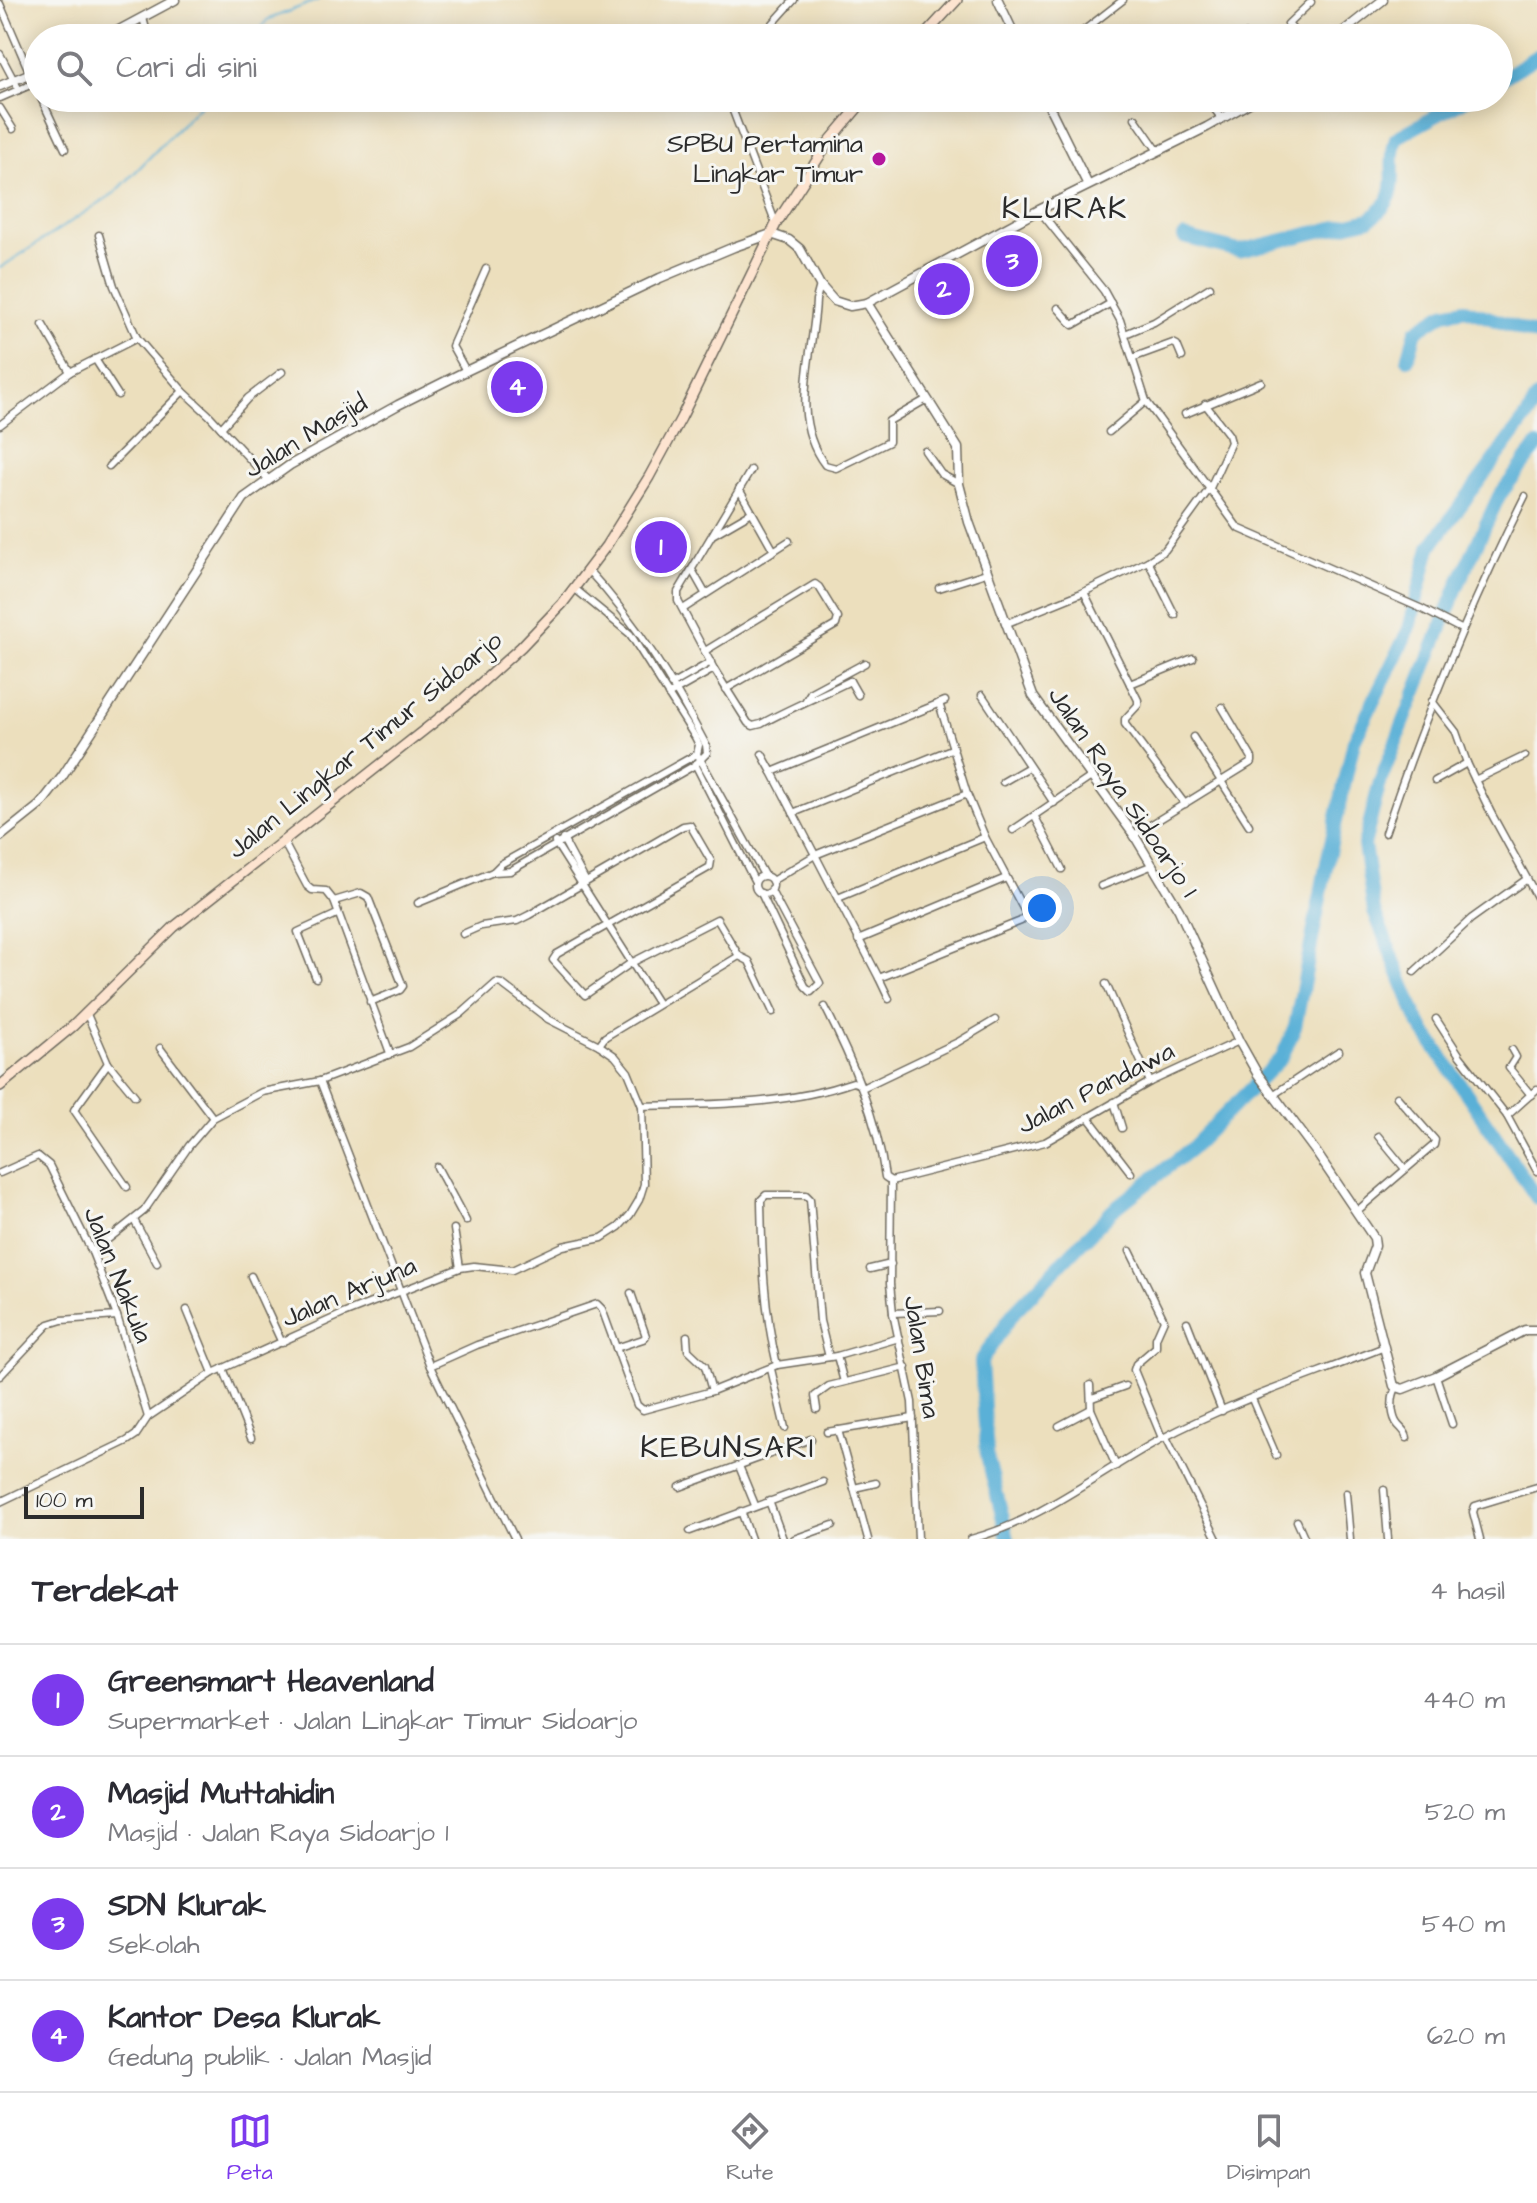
<!DOCTYPE html>
<html lang="id">
<meta charset="utf-8">
<style>
body{margin:0;font-family:"Architects Daughter",sans-serif;background:#f7f7f7;color:#2b2b33}
.scale{position:absolute;left:24px;bottom:20px;width:120px;box-sizing:border-box;padding-left:8px;border:4px solid #2b2b2b;border-top:0;font-size:22px;line-height:28px;white-space:nowrap;color:#2b2b2b;-webkit-text-stroke:6px #f6f6f2;paint-order:stroke}
.you{position:absolute;left:1042px;top:908px;width:28px;height:28px;margin:-20px;border:6px solid #fff;border-radius:50%;background:#1a73e8;box-shadow:0 0 0 12px #1a73e833}
.badge{display:grid;place-items:center;width:52px;height:52px;border-radius:50%;background:#7c3aed;color:#fff;font-size:26px;font-weight:700}
.pin{position:absolute;translate:-50% -50%;border:4px solid #fff;box-shadow:0 2px 8px #0006}
.list{margin:0;padding:0;list-style:none}
h2{display:flex;justify-content:space-between;align-items:center;height:104px;margin:0;padding:0 32px;font-size:34px}
h2 small{font-size:26px;font-weight:400;color:#7c7c81}
.list li{display:grid;grid-template-columns:52px 1fr auto;gap:24px;align-items:center;box-sizing:border-box;height:112px;padding:0 32px;border-top:2px solid #e1e1e2}
.list b{display:block;font-size:30px;white-space:nowrap}
.list p{margin:0;font-size:26px;white-space:nowrap;color:#7c7c81}
.list em{font-size:26px;font-style:normal;color:#7c7c81}
.icon{flex:none;width:44px;height:44px;fill:none;stroke:currentColor;stroke-width:2;stroke-linecap:round;stroke-linejoin:round}
.map{position:relative;flex:none;width:1537px;height:1539px;overflow:hidden}
.search{position:absolute;background:#fff;box-shadow:0 4px 20px #0003;left:24px;right:24px;top:24px;height:88px;display:flex;align-items:center;gap:20px;box-sizing:border-box;padding:0 28px;border-radius:44px;color:#7c7c81;font-size:30px}
.sheet{height:552px;background:#fff}
nav{display:flex;justify-content:space-around;align-items:center;box-sizing:border-box;height:112px;border-top:2px solid #e1e1e2;background:#fff;font-size:22px;color:#7c7c81}
nav a{display:grid;justify-items:center;gap:4px}
nav .on{color:#7c3aed}
.map>svg:first-child{display:block}
.lines{fill:none;stroke-linecap:round;stroke-linejoin:round}
.stream{stroke:#5ab0d7;stroke-width:2}
.river{stroke:#5ab0d7;stroke-width:14}
.minor-casing{stroke:#6f6a5e;stroke-width:9}
.tertiary-casing{stroke:#6f6a5e;stroke-width:11}
.secondary-casing{stroke:#6f6a5e;stroke-width:12}
.minor{stroke:#fff;stroke-width:6}
.tertiary{stroke:#fff;stroke-width:8}
.secondary{stroke:#fde4d0;stroke-width:9}
.poi-dot{fill:#b5179e;stroke:#f6f6f2;stroke-width:3}
.labels{text-anchor:middle;dominant-baseline:central;stroke-width:6;stroke-linejoin:round;paint-order:stroke}
.poi-label{font-size:26px;fill:#2b2b2b;stroke:#f6f6f2;text-anchor:end}
.street-label{font-size:26px;fill:#2b2b2b;stroke:#f6f6f2}
.quarter-label{font-size:30px;letter-spacing:2px;fill:#2b2b2b;stroke:#f6f6f2}
</style>
<div class="map">
<svg width="1537" height="1539" viewBox="0 0 1537 1539">
<rect width="100%" height="100%" fill="#f6f6f2"/>
<filter id="ink" filterUnits="userSpaceOnUse"><feTurbulence type="fractalNoise" baseFrequency=".0125" numOctaves="2"/><feDisplacementMap in="SourceGraphic" scale="16" xChannelSelector="R" yChannelSelector="G"/><feConvolveMatrix kernelMatrix="1 2 1 2 8 2 1 2 1" color-interpolation-filters="sRGB"/></filter>
<filter id="wash" filterUnits="userSpaceOnUse"><feTurbulence type="fractalNoise" baseFrequency=".006" numOctaves="4" result="noise"/><feDisplacementMap in="SourceGraphic" scale="32" xChannelSelector="R" yChannelSelector="G"/><feGaussianBlur stdDeviation="1.8" result="paint"/><feColorMatrix in="noise" values="0 0 0 0 0 0 0 0 0 0 0 0 0 0 0 0 0 1.4 0 .05"/><feComposite in="paint" operator="in"/></filter>
<g filter="url(#wash)">
<rect width="100%" height="100%" fill="#ecdfbd"/>
<g class="lines">
<g class="stream">
<path d="M254 38 267 20 318 0"/>
<path d="M0 268 116 192 207 98"/>
</g>
<g class="river">
<path d="M1499 80 1537 56"/>
<path d="M1184 237 1239 251 1370 219C1407 193 1385 171 1396 138L1468 98"/>
<path d="M1408 359 1416 331 1444 313 1465 309 1537 335"/>
<path d="M1537 446 1499 496 1458 585 1380 782 1364 845 1374 911 1419 1023 1537 1198"/>
<path d="M1008 1539 987 1455 981 1361 1014 1312 1112 1211 1193 1147 1282 1057 1295 1027 1328 857 1354 741 1409 629 1430 547 1528 415 1537 398"/>
</g>
</g>
</g>
<g filter="url(#ink)">
<g class="lines">
<g class="minor-casing">
<g id="minor">
<path d="M0 4 38 92"/>
<path d="M128 38 146 29 143 18"/>
<path d="M760 38 794 0"/>
<path d="M1074 38 1123 0"/>
<path d="M1239 38 1246 34"/>
<path d="M1300 38 1288 24 1311 2"/>
<path d="M0 54 19 90"/>
<path d="M0 98 37 82"/>
<path d="M41 98 65 149"/>
<path d="M728 98 776 224"/>
<path d="M1206 98 1222 119"/>
<path d="M0 108 13 129"/>
<path d="M1135 118 1158 151"/>
<path d="M1039 210 1104 291 1120 320 1146 401 1238 528 1420 608 1461 629"/>
<path d="M99 235 114 286 137 338 183 391 209 415 268 479"/>
<path d="M820 285 816 300C814 355 788 416 825 465L836 468 889 442V421L927 399"/>
<path d="M1058 308 1073 325 1111 303"/>
<path d="M43 325 70 372"/>
<path d="M1125 334 1154 322 1210 287"/>
<path d="M1132 358 1173 343 1177 345 1182 357"/>
<path d="M95 359 118 395"/>
<path d="M466 371 452 346 486 269"/>
<path d="M1185 414 1261 382"/>
<path d="M0 425 70 372 137 338"/>
<path d="M221 428 248 398 282 372"/>
<path d="M1109 432 1146 401"/>
<path d="M925 451 941 474 959 484"/>
<path d="M109 466 183 391"/>
<path d="M751 470 678 592V601L714 669 748 723 753 726 761 724C790 708 820 696 850 681"/>
<path d="M739 489 774 551"/>
<path d="M714 534 752 512"/>
<path d="M1148 561 1175 615"/>
<path d="M692 570 705 593"/>
<path d="M939 588 986 573"/>
<path d="M1084 592 1138 700V705L1125 719V724L1185 804"/>
<path d="M683 609 789 541"/>
<path d="M1005 624 1084 592 1148 561 1165 550 1210 488 1231 442 1229 435 1205 404"/>
<path d="M705 651 815 584 819 587 838 618 836 625 726 689"/>
<path d="M850 681 858 695"/>
<path d="M1130 684 1193 658"/>
<path d="M671 685 711 662"/>
<path d="M668 695 714 669"/>
<path d="M982 695 1054 803"/>
<path d="M806 700 811 692 865 663"/>
<path d="M1432 701 1456 732 1467 763 1491 813 1537 897"/>
<path d="M1193 737 1249 825"/>
<path d="M762 754 772 772 945 701"/>
<path d="M699 757 764 875"/>
<path d="M695 764 755 882"/>
<path d="M772 772 879 978 1021 921 1026 914 985 837 967 794 939 703"/>
<path d="M1475 780 1525 756"/>
<path d="M1435 781 1467 763"/>
<path d="M1003 782 1029 767"/>
<path d="M793 813 954 748"/>
<path d="M1035 817 1062 869"/>
<path d="M1013 830 1091 777"/>
<path d="M1385 833C1424 717 1470 606 1525 496"/>
<path d="M1134 835 1252 762V758L1222 707"/>
<path d="M563 839 586 882"/>
<path d="M283 841 307 886 312 890 326 891 334 901 390 1053"/>
<path d="M555 842 658 1004"/>
<path d="M493 872 510 871 695 765 707 753 706 745C673 682 637 623 588 570"/>
<circle cx="764" cy="885" r="9"/>
<path d="M772 881 815 855 967 794"/>
<path d="M1101 886 1153 865"/>
<path d="M761 893 805 986 811 992 820 983 771 891"/>
<path d="M838 898 985 837"/>
<path d="M334 901 361 893 368 897 403 986 400 990 370 1002"/>
<path d="M418 903 493 872 501 864 697 754 699 745 695 737 630 634 574 588"/>
<path d="M463 934 481 926 517 921 529 915 683 826 690 825 711 861 710 867 557 954 553 960 585 995 631 963 717 919 739 956"/>
<path d="M858 940 1006 878"/>
<path d="M1414 972 1471 919 1527 879"/>
<path d="M316 978 298 932 337 914"/>
<path d="M879 978 889 999"/>
<path d="M1106 984 1150 1082"/>
<path d="M825 1007C852 1060 877 1118 885 1177L891 1181"/>
<path d="M86 1012 108 1063 135 1096"/>
<path d="M1436 1019 1460 1056 1507 1116 1537 1171"/>
<path d="M599 1045 605 1037 739 956 749 961 773 1012"/>
<path d="M160 1048 213 1118"/>
<path d="M1512 1050 1516 1057 1509 1068 1531 1095"/>
<path d="M108 1063 74 1110 127 1187"/>
<path d="M320 1081 430 1366 515 1539"/>
<path d="M862 1088 958 1042 995 1020"/>
<path d="M1273 1095 1339 1051"/>
<path d="M1114 1102 1122 1128"/>
<path d="M642 1106C714 1104 785 1106 853 1082L859 1084"/>
<path d="M1507 1116 1537 1089"/>
<path d="M1088 1117 1131 1173"/>
<path d="M1378 1136 1405 1169"/>
<path d="M437 1167 466 1221"/>
<path d="M0 1173 38 1156 49 1165 92 1252 117 1316 148 1417"/>
<path d="M891 1181 1045 1142 1150 1082 1239 1041"/>
<path d="M891 1181 890 1284 893 1313 912 1402 918 1539"/>
<path d="M1357 1211 1434 1145 1435 1140 1397 1097"/>
<path d="M134 1220 157 1263"/>
<path d="M454 1229 460 1268"/>
<path d="M1130 1251 1164 1320 1156 1338V1347L1136 1364 1134 1370 1162 1438"/>
<path d="M870 1269 891 1264"/>
<path d="M251 1276 282 1343"/>
<path d="M187 1310 213 1373"/>
<path d="M893 1313 940 1311"/>
<path d="M1187 1322 1222 1411"/>
<path d="M687 1336 688 1350 705 1366 712 1391"/>
<path d="M616 1348 643 1339 646 1336 631 1293"/>
<path d="M837 1356 844 1382"/>
<path d="M777 1365C764 1311 762 1256 761 1200L766 1195H806L810 1199 820 1321 829 1357"/>
<path d="M430 1366 477 1345 597 1304 602 1309 637 1405 643 1410 712 1391 777 1365 837 1356 899 1338"/>
<path d="M223 1368 251 1438"/>
<path d="M771 1369 785 1428"/>
<path d="M0 1376 49 1324 62 1320 117 1316"/>
<path d="M1436 1376 1452 1424"/>
<path d="M1090 1385 1091 1409 1116 1466"/>
<path d="M1396 1388C1391 1397 1391 1412 1396 1422 1400 1429 1405 1429 1407 1438"/>
<path d="M1092 1398 1125 1386"/>
<path d="M1252 1399 1276 1455"/>
<path d="M817 1409 815 1396 829 1386 906 1367"/>
<path d="M1059 1426 1091 1409"/>
<path d="M838 1430 868 1539"/>
<path d="M827 1432 913 1418"/>
<path d="M1166 1437 1217 1539"/>
<path d="M739 1466 755 1505"/>
<path d="M680 1487 811 1439"/>
<path d="M854 1488 876 1483"/>
<path d="M1384 1490 1388 1539"/>
<path d="M1346 1493 1350 1539"/>
<path d="M769 1501 783 1539"/>
<path d="M0 1502 127 1441 136 1435 148 1417 213 1373 343 1314 460 1268 474 1266 512 1270 563 1246 602 1238 619 1227 630 1215 639 1200 644 1184 642 1106 628 1072 615 1056 599 1045 548 1019 502 984 496 983 461 1014 409 1047 320 1081 262 1092 213 1118 189 1146 144 1211 92 1252"/>
<path d="M741 1511 751 1539"/>
<path d="M1297 1521 1305 1539"/>
<path d="M690 1531 823 1482"/>
<path d="M794 1539 833 1525"/>
<path d="M971 1539C1040 1521 1098 1473 1161 1439 1230 1402 1309 1377 1382 1348"/>
<path d="M1480 1539 1473 1512 1475 1506 1537 1487"/>
</g>
</g>
<g class="tertiary-casing">
<g id="tertiary">
<path d="M998 0 1016 38"/>
<path d="M104 38 175 0"/>
<path d="M1335 38 1383 0"/>
<path d="M0 86 38 70"/>
<path d="M1045 98 1088 185"/>
<path d="M867 303 958 448 959 484 969 522 1033 696 1134 835 1179 910 1239 1041 1257 1073 1316 1152 1374 1238 1375 1246 1365 1273 1394 1386 1403 1389 1436 1376 1525 1330H1537"/>
<path d="M0 837 40 805 62 777 244 498 290 465 398 405 466 371 660 278 734 247 771 234 789 240 800 249 820 285 834 301 850 306 867 303 1039 210 1207 127 1258 98"/>
</g>
</g>
<g class="secondary-casing">
<g id="secondary">
<path d="M922 38 957 0"/>
<path d="M0 1086 73 1026 174 927 461 701 521 647 562 604 606 546 649 477 681 418 776 224 828 143 866 98"/>
</g>
</g>
<use href="#minor" class="minor"/>
<use href="#tertiary" class="tertiary"/>
<use href="#secondary" class="secondary"/>
</g>
</g>
<circle class="poi-dot" cx="879" cy="159" r="8"/>
<g class="labels">
<g class="poi-label">
<text x="863" y="144">SPBU Pertamina<tspan x="863" dy="30">Lingkar Timur</tspan></text>
</g>
<g class="street-label">
<text transform="translate(306 436) rotate(-31)">Jalan Masjid</text>
<text transform="translate(365 745) rotate(-39)">Jalan Lingkar Timur Sidoarjo</text>
<text transform="translate(1123 792) rotate(56)">Jalan Raya Sidoarjo 1</text>
<text transform="translate(1096 1088) rotate(-27)">Jalan Pandawa</text>
<text transform="translate(118 1275) rotate(68)">Jalan Nakula</text>
<text transform="translate(349 1292) rotate(-23)">Jalan Arjuna</text>
<text transform="translate(922 1357) rotate(81)">Jalan Bima</text>
</g>
<g class="quarter-label">
<text x="1065" y="209">KLURAK</text>
<text x="728" y="1448">KEBUNSARI</text>
</g>
</g>
</svg>
<div class="scale">100 m</div>
<div class="you"></div>
<div class="pin badge" style="left:661px;top:547px">1</div>
<div class="pin badge" style="left:944px;top:289px">2</div>
<div class="pin badge" style="left:1012px;top:261px">3</div>
<div class="pin badge" style="left:517px;top:387px">4</div>
<div class="search"><svg class="icon" aria-label="search" viewBox="0 0 24 24"><circle cx="10" cy="10" r="6"/><path d="M15 15l6 6"/></svg>Cari di sini</div>
</div>
<section class="sheet">
<h2>Terdekat<small>4 hasil</small></h2>
<ul class="list">
<li><span class="badge">1</span><div><b>Greensmart Heavenland</b><p>Supermarket · Jalan Lingkar Timur Sidoarjo</p></div><em>440 m</em></li>
<li><span class="badge">2</span><div><b>Masjid Muttahidin</b><p>Masjid · Jalan Raya Sidoarjo 1</p></div><em>520 m</em></li>
<li><span class="badge">3</span><div><b>SDN Klurak</b><p>Sekolah</p></div><em>540 m</em></li>
<li><span class="badge">4</span><div><b>Kantor Desa Klurak</b><p>Gedung publik · Jalan Masjid</p></div><em>620 m</em></li>
</ul>
</section>
<nav>
<a class="on"><svg class="icon" aria-label="map" viewBox="0 0 24 24"><path d="M3 6l6-2 6 2 6-2v14l-6 2-6-2-6 2zM9 4v14M15 6v14"/></svg>Peta</a>
<a><svg class="icon" aria-label="directions" viewBox="0 0 24 24"><path d="M12 3l9 9-9 9-9-9zM9 14v-3h6M13 9l2 2-2 2"/></svg>Rute</a>
<a><svg class="icon" aria-label="saved" viewBox="0 0 24 24"><path d="M7 4h10v16l-5-4-5 4z"/></svg>Disimpan</a>
</nav>
